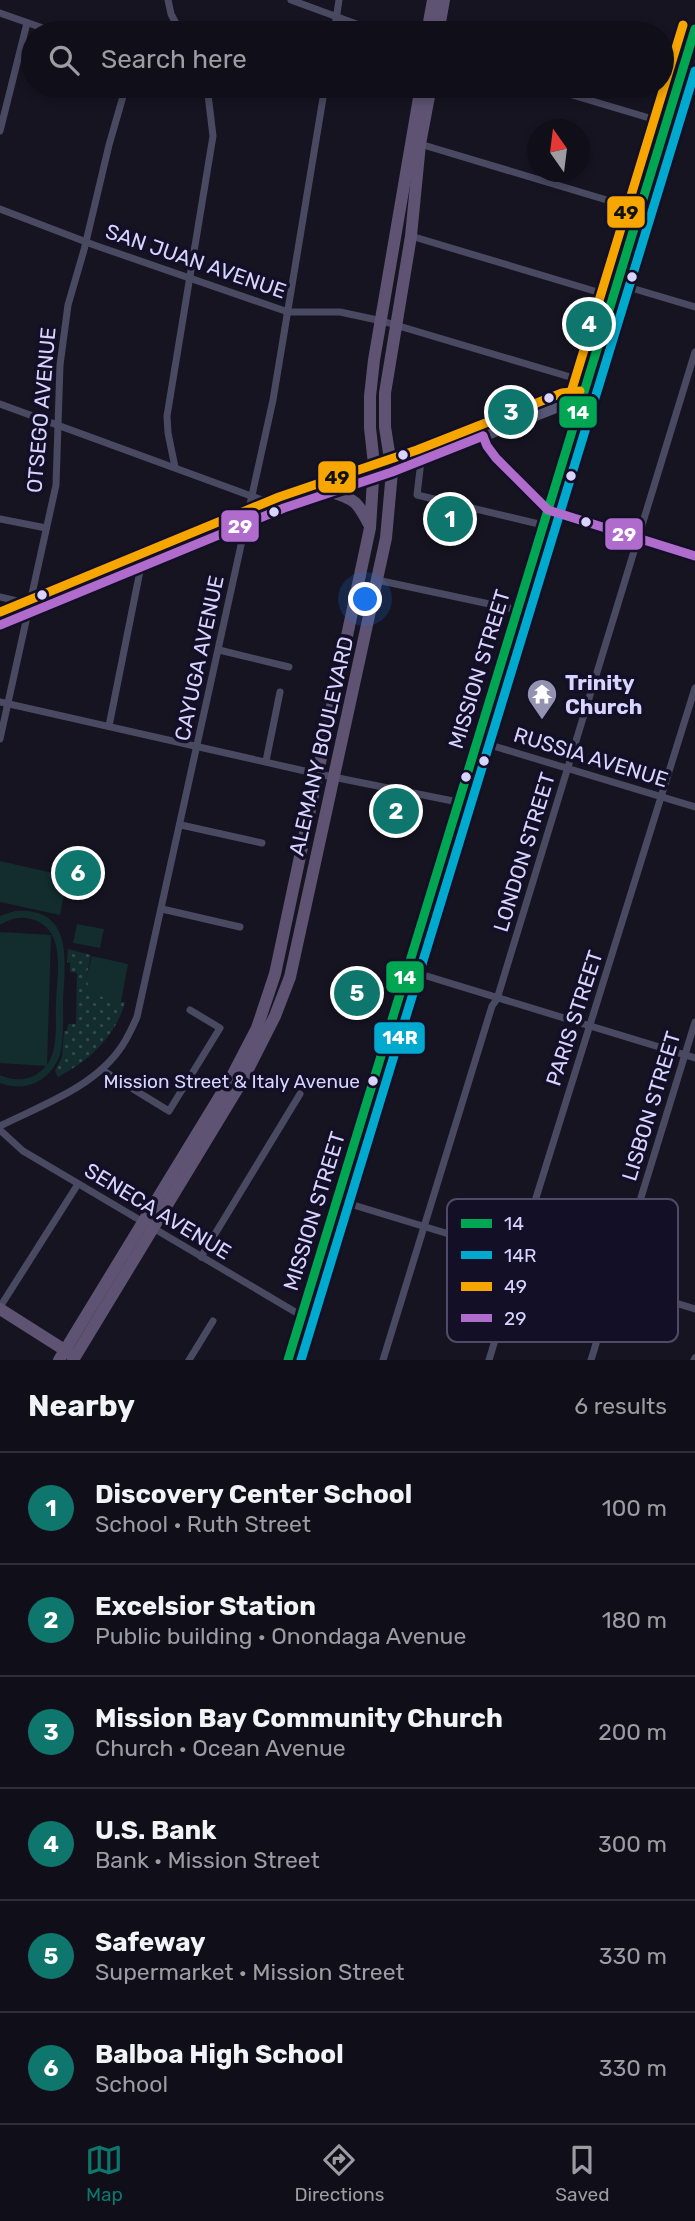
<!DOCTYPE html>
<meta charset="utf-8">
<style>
body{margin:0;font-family:Rubik,sans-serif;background:#1e1d26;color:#f1f3f6}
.compass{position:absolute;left:527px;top:119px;width:63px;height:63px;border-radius:50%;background:#100f19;box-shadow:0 4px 10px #0003;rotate:346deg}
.you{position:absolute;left:366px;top:600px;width:24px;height:24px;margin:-18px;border:5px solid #fff;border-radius:50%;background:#1a73e8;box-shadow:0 0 0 10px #1a73e833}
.badge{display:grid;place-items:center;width:46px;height:46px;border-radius:50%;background:#0f766e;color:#fff;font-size:23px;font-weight:700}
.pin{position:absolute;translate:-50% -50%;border:4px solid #fff;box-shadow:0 2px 7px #0006}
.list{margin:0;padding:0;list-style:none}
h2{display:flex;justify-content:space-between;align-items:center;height:91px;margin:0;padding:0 28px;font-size:30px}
h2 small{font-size:23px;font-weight:400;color:#9c9ca2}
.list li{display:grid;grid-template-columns:46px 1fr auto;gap:21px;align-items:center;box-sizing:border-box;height:112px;padding:0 28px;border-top:2px solid #302f38}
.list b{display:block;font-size:26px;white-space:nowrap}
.list p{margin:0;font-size:23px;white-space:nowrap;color:#9c9ca2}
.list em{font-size:23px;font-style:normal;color:#9c9ca2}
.icon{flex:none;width:38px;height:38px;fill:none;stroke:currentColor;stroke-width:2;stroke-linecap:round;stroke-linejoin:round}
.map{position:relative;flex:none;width:695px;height:1360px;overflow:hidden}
.search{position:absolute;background:#100f19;box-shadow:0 4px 10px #0003;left:21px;right:21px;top:21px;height:77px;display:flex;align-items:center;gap:18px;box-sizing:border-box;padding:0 24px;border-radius:38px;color:#9c9ca2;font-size:26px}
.sheet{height:763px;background:#100f19}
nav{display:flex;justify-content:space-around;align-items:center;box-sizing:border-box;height:98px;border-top:2px solid #302f38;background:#100f19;font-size:19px;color:#9c9ca2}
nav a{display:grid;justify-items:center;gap:4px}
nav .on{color:#0f766e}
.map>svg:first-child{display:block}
.grass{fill:url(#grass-dots)}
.garden{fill:#132c2d}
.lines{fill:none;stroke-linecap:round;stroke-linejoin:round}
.minor{stroke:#4a4962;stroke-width:7}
.tertiary{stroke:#4a4962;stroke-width:10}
.secondary{stroke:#575674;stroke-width:10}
.primary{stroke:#5e5373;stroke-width:12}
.bus-1-casing{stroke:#130f26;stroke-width:14}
.bus-2-casing{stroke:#130f26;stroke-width:14}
.bus-3-casing{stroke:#130f26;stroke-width:14}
.bus-4-casing{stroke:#130f26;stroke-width:14}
.bus-1{stroke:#00a651;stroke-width:9}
.bus-2{stroke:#00a9ce;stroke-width:9}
.bus-3{stroke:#f7a600;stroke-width:9}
.bus-4{stroke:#b06ccc;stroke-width:9}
.bus-dot{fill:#d9d4ff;stroke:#130f26;stroke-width:2.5}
.labels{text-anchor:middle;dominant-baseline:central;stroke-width:7;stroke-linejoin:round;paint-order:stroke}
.bus-label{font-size:19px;fill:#d9d4ff;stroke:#130f26;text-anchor:end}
.street-label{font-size:21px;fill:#d9d4ff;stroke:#130f26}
.poi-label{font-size:21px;font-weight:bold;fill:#d9d4ff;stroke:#130f26;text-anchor:start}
.key{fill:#130f26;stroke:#4e4a67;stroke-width:2}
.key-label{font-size:19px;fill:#d9d4ff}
.line-badge{stroke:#130f26;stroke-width:2.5}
.badge-label{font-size:19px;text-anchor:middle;font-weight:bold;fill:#fff}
.pale-badge-label{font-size:19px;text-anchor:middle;font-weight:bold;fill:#111}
</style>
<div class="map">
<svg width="695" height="1360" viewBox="0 0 695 1360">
<defs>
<pattern id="grass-dots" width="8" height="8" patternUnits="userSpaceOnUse" patternTransform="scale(1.75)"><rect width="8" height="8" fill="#132c2d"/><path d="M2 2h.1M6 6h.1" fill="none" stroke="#354a4c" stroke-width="1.8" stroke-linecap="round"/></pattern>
</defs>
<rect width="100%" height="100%" fill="#161421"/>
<path class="grass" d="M68 949 91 955 86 978 120 1002H125C116 1036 89 1061 58 1077L55 1071 62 1057 64 1031H67L68 1024H76L77 973 70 972V963L67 962Z"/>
<g class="garden">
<path d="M0 861 66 876 67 879 60 915 0 902Z"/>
<path d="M15 911C74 907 65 961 63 1000 63 1018 64 1037 60 1055 50 1081 26 1093 0 1083V1075C17 1083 34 1080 46 1066L0 1063V932L51 935 47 1065C59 1048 55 1021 56 1001 57 973 67 929 31 919 20 916 10 919 0 925V916Z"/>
<path d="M77 924 104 929 100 948 73 943Z"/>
<path d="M92 956 128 964 121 1002 102 997 90 990 86 978Z"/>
</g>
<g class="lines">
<g class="minor">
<path d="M168 0 171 14 181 33"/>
<path d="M291 0 381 33"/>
<path d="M0 13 57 33"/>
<path d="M334 33 339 0"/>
<path d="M542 86 666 123"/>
<path d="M0 131 27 23"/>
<path d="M420 144 640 210"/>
<path d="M0 209 94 245 288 312H340L382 321 587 382"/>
<path d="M411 236 601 293 628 287 695 307"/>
<path d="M0 404 284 508"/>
<path d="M421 461 417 495 543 525"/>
<path d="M175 467 168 433 167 416 213 136 207 86"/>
<path d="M0 519 46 528"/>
<path d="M377 580 518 610"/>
<path d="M0 597 17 601 26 614"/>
<path d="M219 650 289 667"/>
<path d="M0 702 318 774 458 802"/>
<path d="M109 726 141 566"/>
<path d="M0 739 56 485 60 365 68 305 84 250 109 145 126 86"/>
<path d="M477 741 695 807"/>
<path d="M266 761 280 692"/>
<path d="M181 825 262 843"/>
<path d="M162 909 240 927"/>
<path d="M407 970 695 1058"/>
<path d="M102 1070 169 1111 220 1028 190 1010"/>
<path d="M0 1126C42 1105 95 1087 122 1046 128 1037 133 1026 137 1017L273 400 325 86"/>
<path d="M0 1130 23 1151 302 1316"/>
<path d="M337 1200 695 1309"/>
<path d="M201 1257 300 1094"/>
<path d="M0 1307 78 1184"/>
<path d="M189 1360 213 1321"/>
<path d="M383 1360 492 1006 497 999 695 352"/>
<path d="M489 1360 521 1255V1246L695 688"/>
<path d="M591 1360 695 1022"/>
<path d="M694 1360 695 1358"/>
</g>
<path class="tertiary" d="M483 436 487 446 496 458 548 510 695 556"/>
<g class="secondary">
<path d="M0 625 284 508 421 461 566 404 581 403"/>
<path d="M288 1360 695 29"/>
</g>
<g class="primary">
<path d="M427 33 433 0"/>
<path d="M438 33 444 0"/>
<path d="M331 492C356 499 358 503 370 526"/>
<path d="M0 1309 71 1354"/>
<path d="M59 1360 231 1078 257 1028 275 974 370 528 374 464 370 428V396L374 360 421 86"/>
<path d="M73 1360 241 1083 275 1016 290 977 386 538 392 472 385 427V393L411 236 420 144 431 86"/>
</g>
<g class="bus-1-casing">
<path id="bus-1" d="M288 1360 695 29"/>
</g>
<g class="bus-2-casing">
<path id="bus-2" d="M301 1360 695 71"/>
</g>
<g class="bus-3-casing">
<g id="bus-3">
<path d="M569 399 683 25"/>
<path d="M0 612 279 497 417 450 562 393 580 391"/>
</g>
</g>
<g class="bus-4-casing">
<g id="bus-4">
<path d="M483 436 487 446 496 458 548 510 695 556"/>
<path d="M0 625 284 508 392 472 483 436"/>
</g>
</g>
<use href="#bus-1" class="bus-1"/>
<use href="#bus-2" class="bus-2"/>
<use href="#bus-3" class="bus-3"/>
<use href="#bus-4" class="bus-4"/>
</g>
<defs>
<g id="temple-pin" transform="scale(1.575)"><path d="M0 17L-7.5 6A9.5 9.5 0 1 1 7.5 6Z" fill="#9591b1" stroke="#130f26"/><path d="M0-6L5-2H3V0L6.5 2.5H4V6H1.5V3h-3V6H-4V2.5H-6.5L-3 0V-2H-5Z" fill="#fff"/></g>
</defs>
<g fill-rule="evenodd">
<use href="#temple-pin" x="542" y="694"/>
</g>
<g class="bus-dot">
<circle cx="632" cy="277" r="6"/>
<circle cx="549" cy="398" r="6"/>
<circle cx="403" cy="455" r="6"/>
<circle cx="571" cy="476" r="6"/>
<circle cx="274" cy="512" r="6"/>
<circle cx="586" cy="522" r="6"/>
<circle cx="42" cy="595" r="6"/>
<circle cx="484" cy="761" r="6"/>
<circle cx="466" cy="777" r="6"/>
<circle cx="373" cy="1081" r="6"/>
</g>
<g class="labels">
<g class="bus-label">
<text x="360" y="1081">Mission Street &amp; Italy Avenue</text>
</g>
<g class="street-label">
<text transform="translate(196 261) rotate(19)">SAN JUAN AVENUE</text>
<text transform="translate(41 410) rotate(-85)">OTSEGO AVENUE</text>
<text transform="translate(199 658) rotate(-78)">CAYUGA AVENUE</text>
<text transform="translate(479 669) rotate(-73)">MISSION STREET</text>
<text transform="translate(321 746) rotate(-77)">ALEMANY BOULEVARD</text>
<text transform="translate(591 757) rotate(17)">RUSSIA AVENUE</text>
<text transform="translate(524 852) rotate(-73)">LONDON STREET</text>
<text transform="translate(574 1018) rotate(-72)">PARIS STREET</text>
<text transform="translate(651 1106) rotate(-73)">LISBON STREET</text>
<text transform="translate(158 1211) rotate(31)">SENECA AVENUE</text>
<text transform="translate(314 1211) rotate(-73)">MISSION STREET</text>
</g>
<g class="poi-label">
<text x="565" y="682">Trinity<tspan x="565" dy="24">Church</tspan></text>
</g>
</g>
<rect x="447" y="1199" width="231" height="143" rx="10" class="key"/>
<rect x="461" y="1219" width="31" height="9" fill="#00a651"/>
<rect x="461" y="1251" width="31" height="8" fill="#00a9ce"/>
<rect x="461" y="1282" width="31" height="9" fill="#f7a600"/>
<rect x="461" y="1314" width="31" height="8" fill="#b06ccc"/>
<g class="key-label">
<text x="504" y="1230">14</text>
<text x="504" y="1262">14R</text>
<text x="504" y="1293">49</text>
<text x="504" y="1325">29</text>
</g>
<g class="line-badge">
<rect x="606" y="195" width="40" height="34" rx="7" fill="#f7a600"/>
<rect x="558" y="395" width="40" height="34" rx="7" fill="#00a651"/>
<rect x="317" y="460" width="40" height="34" rx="7" fill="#f7a600"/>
<rect x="220" y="509" width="40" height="34" rx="7" fill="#b06ccc"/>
<rect x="604" y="517" width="40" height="34" rx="7" fill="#b06ccc"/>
<rect x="385" y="960" width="40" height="34" rx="7" fill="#00a651"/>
<rect x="373" y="1021" width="53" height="34" rx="7" fill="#00a9ce"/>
</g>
<g class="badge-label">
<text x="578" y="419">14</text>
<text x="240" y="533">29</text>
<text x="624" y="541">29</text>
<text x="405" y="984">14</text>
<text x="400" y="1044">14R</text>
</g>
<g class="pale-badge-label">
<text x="626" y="219">49</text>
<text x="337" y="484">49</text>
</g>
</svg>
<svg class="compass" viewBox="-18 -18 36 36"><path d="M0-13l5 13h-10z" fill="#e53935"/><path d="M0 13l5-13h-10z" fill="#9c9ca2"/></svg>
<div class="you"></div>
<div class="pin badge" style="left:450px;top:519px">1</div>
<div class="pin badge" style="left:396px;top:811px">2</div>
<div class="pin badge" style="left:511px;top:412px">3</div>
<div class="pin badge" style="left:589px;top:324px">4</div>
<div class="pin badge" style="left:357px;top:993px">5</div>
<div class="pin badge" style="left:78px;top:873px">6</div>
<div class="search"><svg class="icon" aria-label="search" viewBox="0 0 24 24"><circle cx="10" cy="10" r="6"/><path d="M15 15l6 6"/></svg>Search here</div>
</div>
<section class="sheet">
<h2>Nearby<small>6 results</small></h2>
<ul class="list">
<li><span class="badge">1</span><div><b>Discovery Center School</b><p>School · Ruth Street</p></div><em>100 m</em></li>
<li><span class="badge">2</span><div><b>Excelsior Station</b><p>Public building · Onondaga Avenue</p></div><em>180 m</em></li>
<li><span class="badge">3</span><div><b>Mission Bay Community Church</b><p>Church · Ocean Avenue</p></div><em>200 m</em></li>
<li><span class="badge">4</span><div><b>U.S. Bank</b><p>Bank · Mission Street</p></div><em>300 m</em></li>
<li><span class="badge">5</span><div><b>Safeway</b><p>Supermarket · Mission Street</p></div><em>330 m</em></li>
<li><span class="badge">6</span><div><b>Balboa High School</b><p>School</p></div><em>330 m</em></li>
</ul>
</section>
<nav>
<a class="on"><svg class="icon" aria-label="map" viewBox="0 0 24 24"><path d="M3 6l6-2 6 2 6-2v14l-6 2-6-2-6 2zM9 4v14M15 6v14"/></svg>Map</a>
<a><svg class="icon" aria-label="directions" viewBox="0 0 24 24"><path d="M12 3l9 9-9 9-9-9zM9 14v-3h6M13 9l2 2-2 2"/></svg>Directions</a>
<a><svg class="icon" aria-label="saved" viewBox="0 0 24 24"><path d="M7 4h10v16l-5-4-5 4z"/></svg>Saved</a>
</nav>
